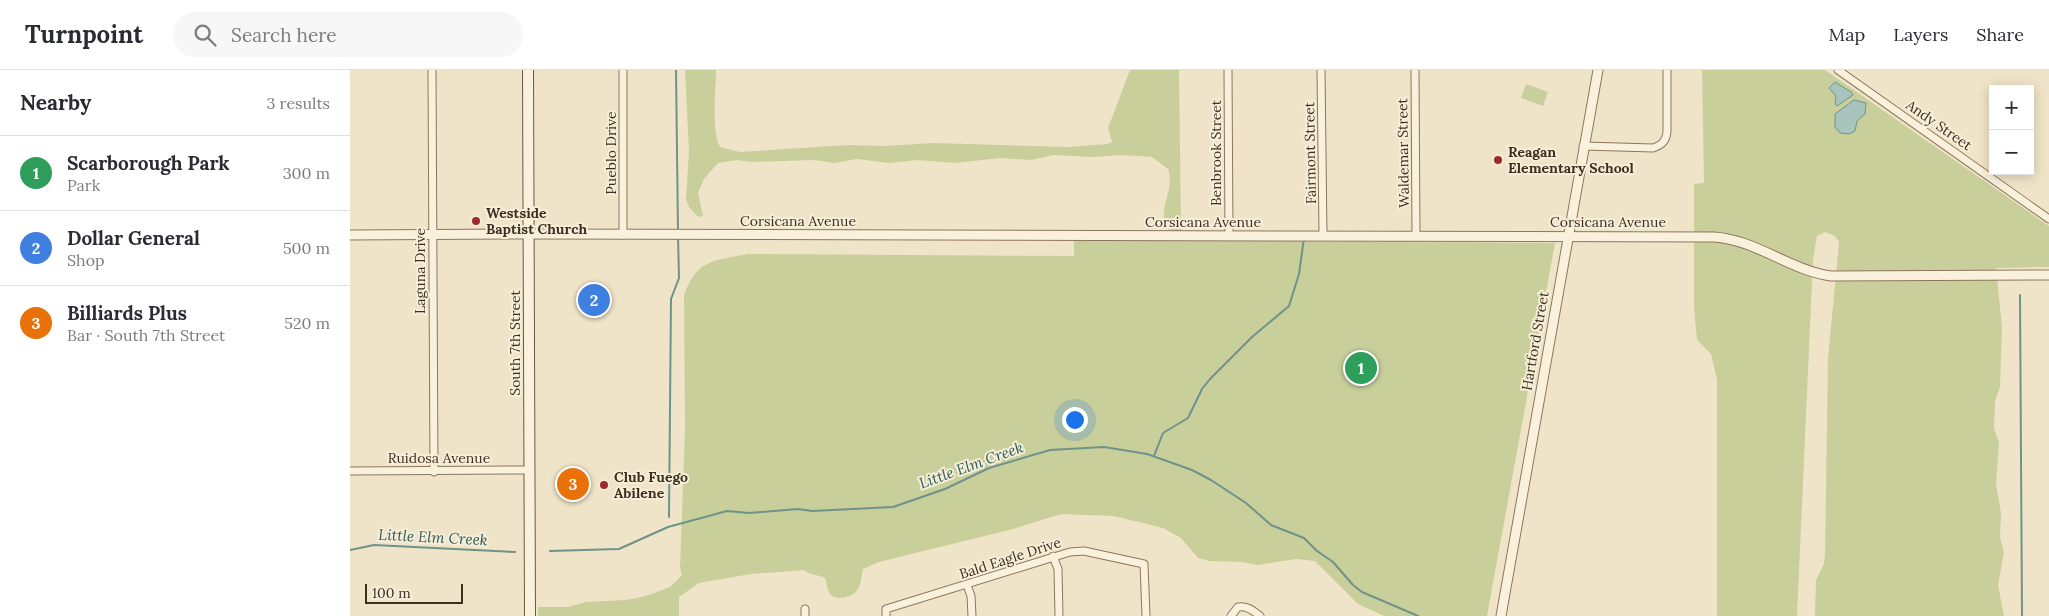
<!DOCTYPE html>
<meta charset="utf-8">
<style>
body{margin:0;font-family:Lora,serif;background:#f7f7f7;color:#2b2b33}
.controls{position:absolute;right:15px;top:15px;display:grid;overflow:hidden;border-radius:0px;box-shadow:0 2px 12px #0003}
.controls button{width:45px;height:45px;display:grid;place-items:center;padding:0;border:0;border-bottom:1px solid #e1e1e2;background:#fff;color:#2b2b33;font:25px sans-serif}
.scale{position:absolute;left:15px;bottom:12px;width:98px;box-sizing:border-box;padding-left:5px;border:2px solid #3d2e20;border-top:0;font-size:14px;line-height:18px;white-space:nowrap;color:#3d2e20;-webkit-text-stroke:4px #f7eed8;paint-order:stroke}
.you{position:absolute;left:724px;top:349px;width:18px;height:18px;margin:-12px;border:4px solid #fff;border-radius:50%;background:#1a73e8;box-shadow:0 0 0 8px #1a73e833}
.badge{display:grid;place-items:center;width:32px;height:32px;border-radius:50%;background:#0f766e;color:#fff;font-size:16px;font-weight:700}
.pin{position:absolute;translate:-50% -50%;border:2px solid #fff;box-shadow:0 1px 5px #0006}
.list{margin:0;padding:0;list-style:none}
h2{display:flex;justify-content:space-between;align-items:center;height:65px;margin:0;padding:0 20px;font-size:21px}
h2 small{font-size:16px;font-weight:400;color:#7c7c81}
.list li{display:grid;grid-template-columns:32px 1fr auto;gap:15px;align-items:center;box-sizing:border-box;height:75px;padding:0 20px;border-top:1px solid #e1e1e2}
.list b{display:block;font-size:19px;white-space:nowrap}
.list p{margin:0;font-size:16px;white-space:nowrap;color:#7c7c81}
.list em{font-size:16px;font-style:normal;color:#7c7c81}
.icon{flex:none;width:28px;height:28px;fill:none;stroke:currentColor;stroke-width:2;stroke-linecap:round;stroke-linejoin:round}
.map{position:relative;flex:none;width:1699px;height:546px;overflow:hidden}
header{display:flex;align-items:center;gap:30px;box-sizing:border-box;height:70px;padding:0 25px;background:#fff;border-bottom:1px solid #e1e1e2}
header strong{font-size:24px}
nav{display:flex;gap:28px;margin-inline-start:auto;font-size:18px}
.search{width:350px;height:45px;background:#f7f7f7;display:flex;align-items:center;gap:12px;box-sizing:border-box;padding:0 18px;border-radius:28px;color:#7c7c81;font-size:19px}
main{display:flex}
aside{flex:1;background:#fff}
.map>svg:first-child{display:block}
.green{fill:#c9cf9b}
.water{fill:#a9c4bc;stroke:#6f938a}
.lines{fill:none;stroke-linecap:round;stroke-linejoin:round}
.stream{stroke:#6f938a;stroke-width:2}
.minor-casing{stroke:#8d765c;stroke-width:9}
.tertiary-casing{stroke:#8d765c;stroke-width:11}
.secondary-casing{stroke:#6f573f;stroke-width:12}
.minor{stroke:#faf1dc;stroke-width:7}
.tertiary{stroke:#faf1dc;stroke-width:9}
.secondary{stroke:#faf1dc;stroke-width:10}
.poi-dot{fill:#9e2a2b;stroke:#f7eed8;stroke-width:2}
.labels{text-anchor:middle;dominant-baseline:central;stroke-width:4;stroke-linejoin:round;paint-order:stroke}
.street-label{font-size:14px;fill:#3d2e20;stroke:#f7eed8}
.poi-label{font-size:14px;font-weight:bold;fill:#3d2e20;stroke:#f7eed8;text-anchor:start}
.water-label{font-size:15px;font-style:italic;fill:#2f5d5a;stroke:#f7eed8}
</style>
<header>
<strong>Turnpoint</strong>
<div class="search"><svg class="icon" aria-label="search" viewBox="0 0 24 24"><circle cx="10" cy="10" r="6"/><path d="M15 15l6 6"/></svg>Search here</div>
<nav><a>Map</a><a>Layers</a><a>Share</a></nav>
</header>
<main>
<aside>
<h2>Nearby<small>3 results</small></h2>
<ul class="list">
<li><span class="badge" style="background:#2e9e5b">1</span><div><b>Scarborough Park</b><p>Park</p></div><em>300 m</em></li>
<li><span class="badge" style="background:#3f7fe0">2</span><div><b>Dollar General</b><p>Shop</p></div><em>500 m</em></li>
<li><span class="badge" style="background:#e8710a">3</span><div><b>Billiards Plus</b><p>Bar · South 7th Street</p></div><em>520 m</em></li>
</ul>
</aside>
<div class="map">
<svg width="1699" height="546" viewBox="0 0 1699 546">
<rect width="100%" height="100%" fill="#f0e4c8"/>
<g class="green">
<path d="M335 0H366C366 21 361 59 370 77L390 82 498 75 534 76 583 73 718 77 757 74 762 72 758 58 780 0H829L831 161H820C804 142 826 120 818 99L802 87 772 85 743 87 704 85 681 90 650 88 605 93 568 90 539 93 507 89 484 93 464 90 401 92 387 90 368 93 354 109 348 123 353 146 348 147 339 137 336 129 339 82Z"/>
<path d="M1352 0H1475L1699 156V197L1646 198 1652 257 1650 317 1645 331 1644 358 1649 373 1646 414 1651 443 1650 467 1654 482 1648 515 1654 546H1465L1466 510 1474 494 1475 482 1478 289 1489 172 1485 166 1475 162 1467 166 1463 190 1447 546H1367V309L1361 284 1347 270 1344 238V114L1354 113Z"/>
<path d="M1176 14 1198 22 1193 36 1171 28Z"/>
<path d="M724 170 1205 173 1137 546H1034L1008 534 965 491 946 489 907 495 892 492 859 491 848 488 831 468 813 458 764 446 711 444 663 459 529 492 513 499C512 504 511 514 508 519 504 527 486 532 480 524 477 520 477 513 475 508 467 504 461 506 454 500L401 504 349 513 329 527V546H188V537H218L236 532 276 530 296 526 320 517 332 505 330 498 335 359 334 225C347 189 363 191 398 184L724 186Z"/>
</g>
<g class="water">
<path d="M1485 12 1501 22 1503 25 1487 36 1485 34 1486 26 1479 18Z"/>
<path d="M1504 30 1516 33 1515 44 1507 51 1505 61 1499 64 1490 63 1485 57V44Z"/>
</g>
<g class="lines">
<g class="stream">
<path d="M326 0 328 162"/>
<path d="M1670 225 1672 546"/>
<path d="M804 386 813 363 838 348 852 319 860 309 902 267 939 236 949 204 954 168"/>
<path d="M319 447 321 229 329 208 328 166"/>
<path d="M0 480 24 475 165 482"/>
<path d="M200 481 269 479 318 457 377 441 399 443 448 439 462 441 543 437 595 419 639 398 700 380 754 377 797 384 842 400 861 410 896 433 921 455 954 468 967 481 983 492 1003 515 1012 522 1068 546"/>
</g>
<g class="minor-casing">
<g id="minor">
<path d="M82 0 84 402"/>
<path d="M878 0 879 166"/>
<path d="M971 0 973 165"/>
<path d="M1065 0 1066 165"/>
<path d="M1488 0 1699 149"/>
<path d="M1233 76 1303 78C1312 75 1316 71 1317 62V0"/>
<path d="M273 165V0"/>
<path d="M0 401 179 400"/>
<path d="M703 486 708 499 709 546"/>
<path d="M617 515 621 526 622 546"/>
<path d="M455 546V539"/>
<path d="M536 546V539L720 482 734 481 794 494 796 546"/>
<path d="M881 546 888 537C898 536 902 540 910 546"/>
</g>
</g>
<g class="tertiary-casing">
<g id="tertiary">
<path d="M0 165 178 164 1364 167C1407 170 1439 200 1481 206L1699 205"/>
<path d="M1151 546 1248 0"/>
</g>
</g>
<g class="secondary-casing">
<path id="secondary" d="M178 0 180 546"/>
</g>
<use href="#minor" class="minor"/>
<use href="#tertiary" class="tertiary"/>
<use href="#secondary" class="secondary"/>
</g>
<g class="poi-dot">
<circle cx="1148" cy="90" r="5"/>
<circle cx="126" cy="151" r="5"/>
<circle cx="254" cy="415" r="5"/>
</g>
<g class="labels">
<g class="street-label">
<text transform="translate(1589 55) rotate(35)">Andy Street</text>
<text transform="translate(261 83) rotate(-90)">Pueblo Drive</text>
<text transform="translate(866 83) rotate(-90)">Benbrook Street</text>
<text transform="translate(960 83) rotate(-91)">Fairmont Street</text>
<text transform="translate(1053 83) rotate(-91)">Waldemar Street</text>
<text x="448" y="151">Corsicana Avenue</text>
<text x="853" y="152">Corsicana Avenue</text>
<text x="1258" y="152">Corsicana Avenue</text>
<text transform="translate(70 201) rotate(-90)">Laguna Drive</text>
<text transform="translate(1185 271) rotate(-80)">Hartford Street</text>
<text transform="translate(165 273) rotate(-90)">South 7th Street</text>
<text x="89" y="388">Ruidosa Avenue</text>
<text transform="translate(660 488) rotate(-18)">Bald Eagle Drive</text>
</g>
<g class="poi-label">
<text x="1158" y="82">Reagan<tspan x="1158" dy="16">Elementary School</tspan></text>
<text x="136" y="143">Westside<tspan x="136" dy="16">Baptist Church</tspan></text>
<text x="264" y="407">Club Fuego<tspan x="264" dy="16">Abilene</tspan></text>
</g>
<g class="water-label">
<text transform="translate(621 395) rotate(-20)">Little Elm Creek</text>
<text transform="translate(83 467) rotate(3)">Little Elm Creek</text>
</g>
</g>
</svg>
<div class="controls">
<button>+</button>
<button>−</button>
</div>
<div class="scale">100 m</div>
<div class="you"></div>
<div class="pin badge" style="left:1011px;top:298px;background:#2e9e5b">1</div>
<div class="pin badge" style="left:244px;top:230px;background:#3f7fe0">2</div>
<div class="pin badge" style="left:223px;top:414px;background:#e8710a">3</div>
</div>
</main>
